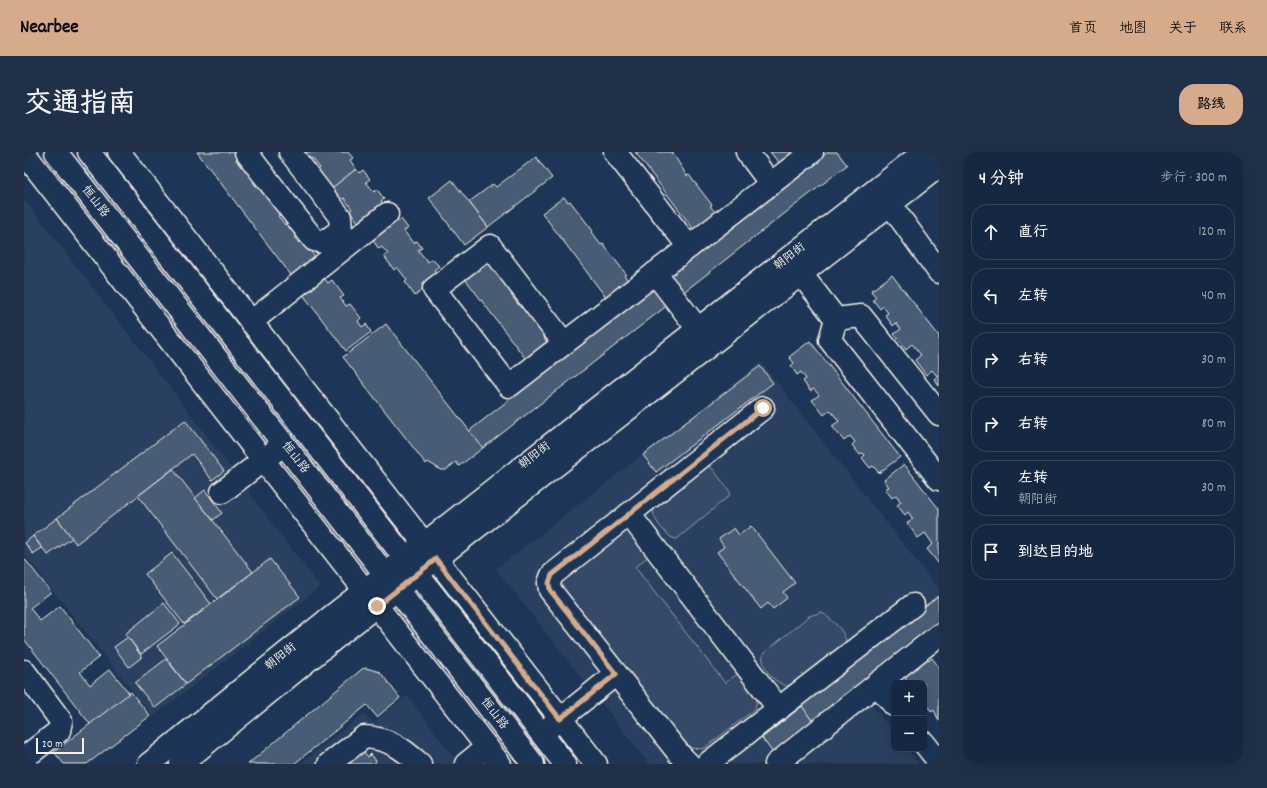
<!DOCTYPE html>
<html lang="zh">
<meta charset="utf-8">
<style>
body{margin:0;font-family:Dekko,"LXGW WenKai TC",sans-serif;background:#1f3048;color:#f1f3f6}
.controls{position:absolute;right:12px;bottom:12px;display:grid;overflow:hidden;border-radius:8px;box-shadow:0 4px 16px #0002}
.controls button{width:36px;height:36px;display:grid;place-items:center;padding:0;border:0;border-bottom:1px solid #35445a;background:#162841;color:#f1f3f6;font:20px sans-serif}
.scale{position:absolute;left:12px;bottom:10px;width:48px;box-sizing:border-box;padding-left:4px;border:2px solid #f4f1e8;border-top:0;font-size:11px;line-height:14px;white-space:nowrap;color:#f4f1e8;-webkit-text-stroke:3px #1d3557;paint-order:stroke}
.stop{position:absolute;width:12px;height:12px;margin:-9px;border:3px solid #d6ab8b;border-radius:50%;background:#fff}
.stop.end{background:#d6ab8b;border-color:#fff;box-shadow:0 1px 4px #0008}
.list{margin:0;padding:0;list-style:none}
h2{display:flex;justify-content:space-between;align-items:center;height:52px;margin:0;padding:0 16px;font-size:17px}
h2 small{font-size:13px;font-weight:400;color:#9ea6b1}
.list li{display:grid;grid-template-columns:26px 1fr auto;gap:12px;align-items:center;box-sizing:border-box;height:56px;margin:0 8px 8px;padding:0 8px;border:1px solid #35445a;border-radius:16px}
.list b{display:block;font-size:15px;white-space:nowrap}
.list p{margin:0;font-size:13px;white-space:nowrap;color:#9ea6b1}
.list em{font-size:13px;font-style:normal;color:#9ea6b1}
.icon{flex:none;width:22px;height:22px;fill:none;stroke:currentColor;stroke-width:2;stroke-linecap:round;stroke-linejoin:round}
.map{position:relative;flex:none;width:915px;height:612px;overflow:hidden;border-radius:16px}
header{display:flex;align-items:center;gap:24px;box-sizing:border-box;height:56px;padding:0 20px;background:#d6ab8b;color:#111}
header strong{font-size:19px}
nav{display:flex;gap:22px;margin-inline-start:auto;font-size:14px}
.intro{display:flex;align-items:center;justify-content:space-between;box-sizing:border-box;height:96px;padding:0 24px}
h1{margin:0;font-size:28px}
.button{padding:10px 18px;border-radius:16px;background:#d6ab8b;color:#111;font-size:14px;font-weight:700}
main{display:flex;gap:24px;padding:0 24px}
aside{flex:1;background:#162841;border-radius:16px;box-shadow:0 4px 16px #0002}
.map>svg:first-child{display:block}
.built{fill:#2a4060}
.green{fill:#354a67;stroke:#949ea8}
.building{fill:#485b74;stroke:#f4f1e8}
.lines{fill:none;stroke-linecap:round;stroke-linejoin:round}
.minor-casing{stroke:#f4f1e8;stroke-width:25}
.major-casing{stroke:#f4f1e8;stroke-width:25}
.minor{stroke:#1d3557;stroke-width:22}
.major{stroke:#1d3557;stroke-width:22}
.route{stroke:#d6ab8b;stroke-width:5}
.labels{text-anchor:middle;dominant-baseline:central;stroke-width:3;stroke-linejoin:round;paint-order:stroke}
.street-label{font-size:12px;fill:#f4f1e8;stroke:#1d3557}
</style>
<header>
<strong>Nearbee</strong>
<nav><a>首页</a><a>地图</a><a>关于</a><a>联系</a></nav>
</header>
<div class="intro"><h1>交通指南</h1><a class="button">路线</a></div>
<main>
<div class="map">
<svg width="915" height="612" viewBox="0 0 915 612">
<rect width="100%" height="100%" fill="#1d3557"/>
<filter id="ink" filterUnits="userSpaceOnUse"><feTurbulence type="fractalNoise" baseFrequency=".025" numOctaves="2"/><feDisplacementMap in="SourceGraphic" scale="8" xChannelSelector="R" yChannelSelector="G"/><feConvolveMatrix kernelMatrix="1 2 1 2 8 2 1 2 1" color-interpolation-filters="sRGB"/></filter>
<g filter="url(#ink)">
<g class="built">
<path d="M0 47 165 260 296 435 129 565 0 402Z"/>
<path d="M737 210 915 438V475L836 537 870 581V597H883L895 612H625L472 417Z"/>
<path d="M383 543 435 612H276L340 561 349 571Z"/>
</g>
<g class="green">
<path d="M681 313 688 316 706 340 705 344 653 387 648 386C640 380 626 365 630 355Z"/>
<path d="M598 376 604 377 626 403 611 415 701 531 716 520 734 543 731 557 679 597 667 596 651 581 539 436 536 429Z"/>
<path d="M798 460C807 468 823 479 822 493L770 534C755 537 736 517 739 502L785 464Z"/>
</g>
<g class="building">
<path d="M173 0H210L215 6 212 8 217 15 221 12 232 28 229 30 234 37 237 36 257 62 254 64 261 73 264 70 273 82 270 85 275 91 278 88 294 109 270 127Z"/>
<path d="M278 0H324L329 6 326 8 332 17 307 37 293 19 296 16 288 6 285 8Z"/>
<path d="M611 0H648L663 24 665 23 688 53 686 54 693 62 671 79Z"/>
<path d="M746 0H770L755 11Z"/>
<path d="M804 0H813L823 13 656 143 642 126Z"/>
<path d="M512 5 528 26 464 75 445 50 469 32 472 35Z"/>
<path d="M332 17 335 21 339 18 346 27 342 30 350 40 353 37 360 47 357 49 361 55 337 74 326 59 328 57 320 46 317 48 308 36Z"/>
<path d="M428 28 464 75 440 93 405 46Z"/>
<path d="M540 45 544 50 546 49 569 79 567 80 577 93 579 92 602 122 600 123 606 131 584 148 518 61Z"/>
<path d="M369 64 373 70 377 67 384 76 380 79 389 91 393 89 398 96 394 98 404 110 408 107 415 114 410 118 415 125 391 144 381 130 383 128 373 115 370 118 360 104 364 102 358 95 355 97 345 83Z"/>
<path d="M460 107 464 113 466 111 489 141 487 143 497 156 499 154 522 184 520 186 526 194 504 210 439 124Z"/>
<path d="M299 117 304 124 301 127 304 131 308 128 320 144 316 146 322 154 326 152 337 166 334 169 338 175 342 172 347 180 322 199 274 136Z"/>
<path d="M868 123 915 184V234L910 227 913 224 908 218 902 223 891 208 897 203 888 192 882 197 870 182 877 177 872 171 869 174 861 163 864 161 859 154 856 157 849 148 852 145 847 139Z"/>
<path d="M631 134 645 152 459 296 445 279Z"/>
<path d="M362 172 459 296 435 314 432 310 422 318H417L404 310 402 312 319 205Z"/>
<path d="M786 189 876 305 855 321 849 314 846 316 838 306 841 303 839 301 836 303 828 293 831 290 826 284 820 289 808 274 815 269 806 258 800 263 788 248 795 243 790 237 786 239 779 229 782 227 777 220 773 223 767 214 770 211 765 205Z"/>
<path d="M736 214 749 231 632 320 619 303Z"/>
<path d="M161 268 200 319 188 328 168 302 52 392 33 366Z"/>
<path d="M880 312 915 357V412L903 397 909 392 901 381 894 386 883 371 889 367 884 360 881 363 873 353 877 350 872 343 868 346 861 337 865 335 860 328Z"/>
<path d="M149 317 229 420 193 447 114 344Z"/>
<path d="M181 338 198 361 189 368 171 346Z"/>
<path d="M33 366 48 386 24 403 9 384Z"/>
<path d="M727 374 771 431 759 440 763 446 749 457 744 451 737 457 693 400 700 395 695 387 710 376 715 383Z"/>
<path d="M9 384 18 396 9 402 1 391Z"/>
<path d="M148 401 187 452 160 472 121 422Z"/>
<path d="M0 406 27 440 6 456 16 469 36 454 75 505 56 520 66 533 86 517 112 550 92 566 102 579 83 594 0 487Z"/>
<path d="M246 407 276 445 162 532 133 494Z"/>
<path d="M914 444 915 471 789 570 776 552Z"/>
<path d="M140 451 156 472 117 502 101 482Z"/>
<path d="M104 485 118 505 105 515 90 495Z"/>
<path d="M900 502 905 509 908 506 915 515V569L910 558 908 560 900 550V531H885L877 520Z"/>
<path d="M142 507 162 532 131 556 111 531Z"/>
<path d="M342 516 356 520 376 546 353 565 343 553 270 612H224L338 517Z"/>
<path d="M107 540 126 564 63 612H40L30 600Z"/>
<path d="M778 554 789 570 749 601 738 586Z"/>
<path d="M338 598 344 605 347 602 352 609 350 612H320Z"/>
</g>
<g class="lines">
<g class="minor-casing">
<g id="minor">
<path d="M95 0 572 612"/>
<path d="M222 0 290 88 300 90 317 78 316 65 266 0"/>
<path d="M591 0 665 95"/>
<path d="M723 0 747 32"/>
<path d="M0 1 476 612"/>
<path d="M866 52 915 120"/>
<path d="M631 121 674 177"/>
<path d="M777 122 812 167"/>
<path d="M227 170 363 62"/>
<path d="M540 191 466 94 410 137 485 234 788 0"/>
<path d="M915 262 837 164 812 167 806 188 915 327"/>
<path d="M198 340 251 299"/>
<path d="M605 362 755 557"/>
<path d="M0 519 37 569 35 579 0 606"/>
<path d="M853 532 870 553"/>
<path d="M526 575 592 522"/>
<path d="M900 591 915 610"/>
<path d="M125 612 308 464 900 0"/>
<path d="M157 612 320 479 915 14"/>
<path d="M305 612 340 585C364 586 378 596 396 612"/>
<path d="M442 612 463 595"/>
<path d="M665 612 656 603 526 438 525 431 528 423 739 256"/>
<path d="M683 612 889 453"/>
<path d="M752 612 915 483"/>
</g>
</g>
<g class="major-casing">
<g id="major">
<path d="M32 0 509 612"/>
<path d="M65 0 541 612"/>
</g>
</g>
<use href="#minor" class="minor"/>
<use href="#major" class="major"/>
</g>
</g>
<g class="lines" filter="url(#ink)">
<path class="route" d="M353 454 412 407 536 567 592 522 526 438 525 431 528 423 739 256"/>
</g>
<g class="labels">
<g class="street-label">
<text transform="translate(71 50) rotate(52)">恒山路</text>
<text transform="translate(766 105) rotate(-38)">朝阳街</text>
<text transform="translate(511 304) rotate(-38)">朝阳街</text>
<text transform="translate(271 306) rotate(52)">恒山路</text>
<text transform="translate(257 505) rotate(-39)">朝阳街</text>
<text transform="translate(470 562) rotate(52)">恒山路</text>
</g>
</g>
</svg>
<div class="controls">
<button>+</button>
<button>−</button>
</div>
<div class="scale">20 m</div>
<div class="stop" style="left:739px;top:256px"></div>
<div class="stop end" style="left:353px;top:454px"></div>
</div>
<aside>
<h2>4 分钟<small>步行 · 300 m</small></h2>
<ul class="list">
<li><svg class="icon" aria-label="ahead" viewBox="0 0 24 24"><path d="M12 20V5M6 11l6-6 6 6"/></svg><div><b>直行</b></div><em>120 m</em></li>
<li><svg class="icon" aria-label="left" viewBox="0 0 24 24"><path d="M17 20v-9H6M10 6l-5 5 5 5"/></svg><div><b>左转</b></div><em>40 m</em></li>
<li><svg class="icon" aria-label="right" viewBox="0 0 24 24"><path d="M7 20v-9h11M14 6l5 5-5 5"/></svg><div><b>右转</b></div><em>30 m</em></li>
<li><svg class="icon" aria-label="right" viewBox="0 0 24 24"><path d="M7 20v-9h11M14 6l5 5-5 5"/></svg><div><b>右转</b></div><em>80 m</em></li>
<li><svg class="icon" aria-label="left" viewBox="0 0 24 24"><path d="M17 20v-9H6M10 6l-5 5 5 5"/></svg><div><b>左转</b><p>朝阳街</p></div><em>30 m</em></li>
<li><svg class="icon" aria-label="arrive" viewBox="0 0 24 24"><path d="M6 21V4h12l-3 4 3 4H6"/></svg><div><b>到达目的地</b></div></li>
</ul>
</aside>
</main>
